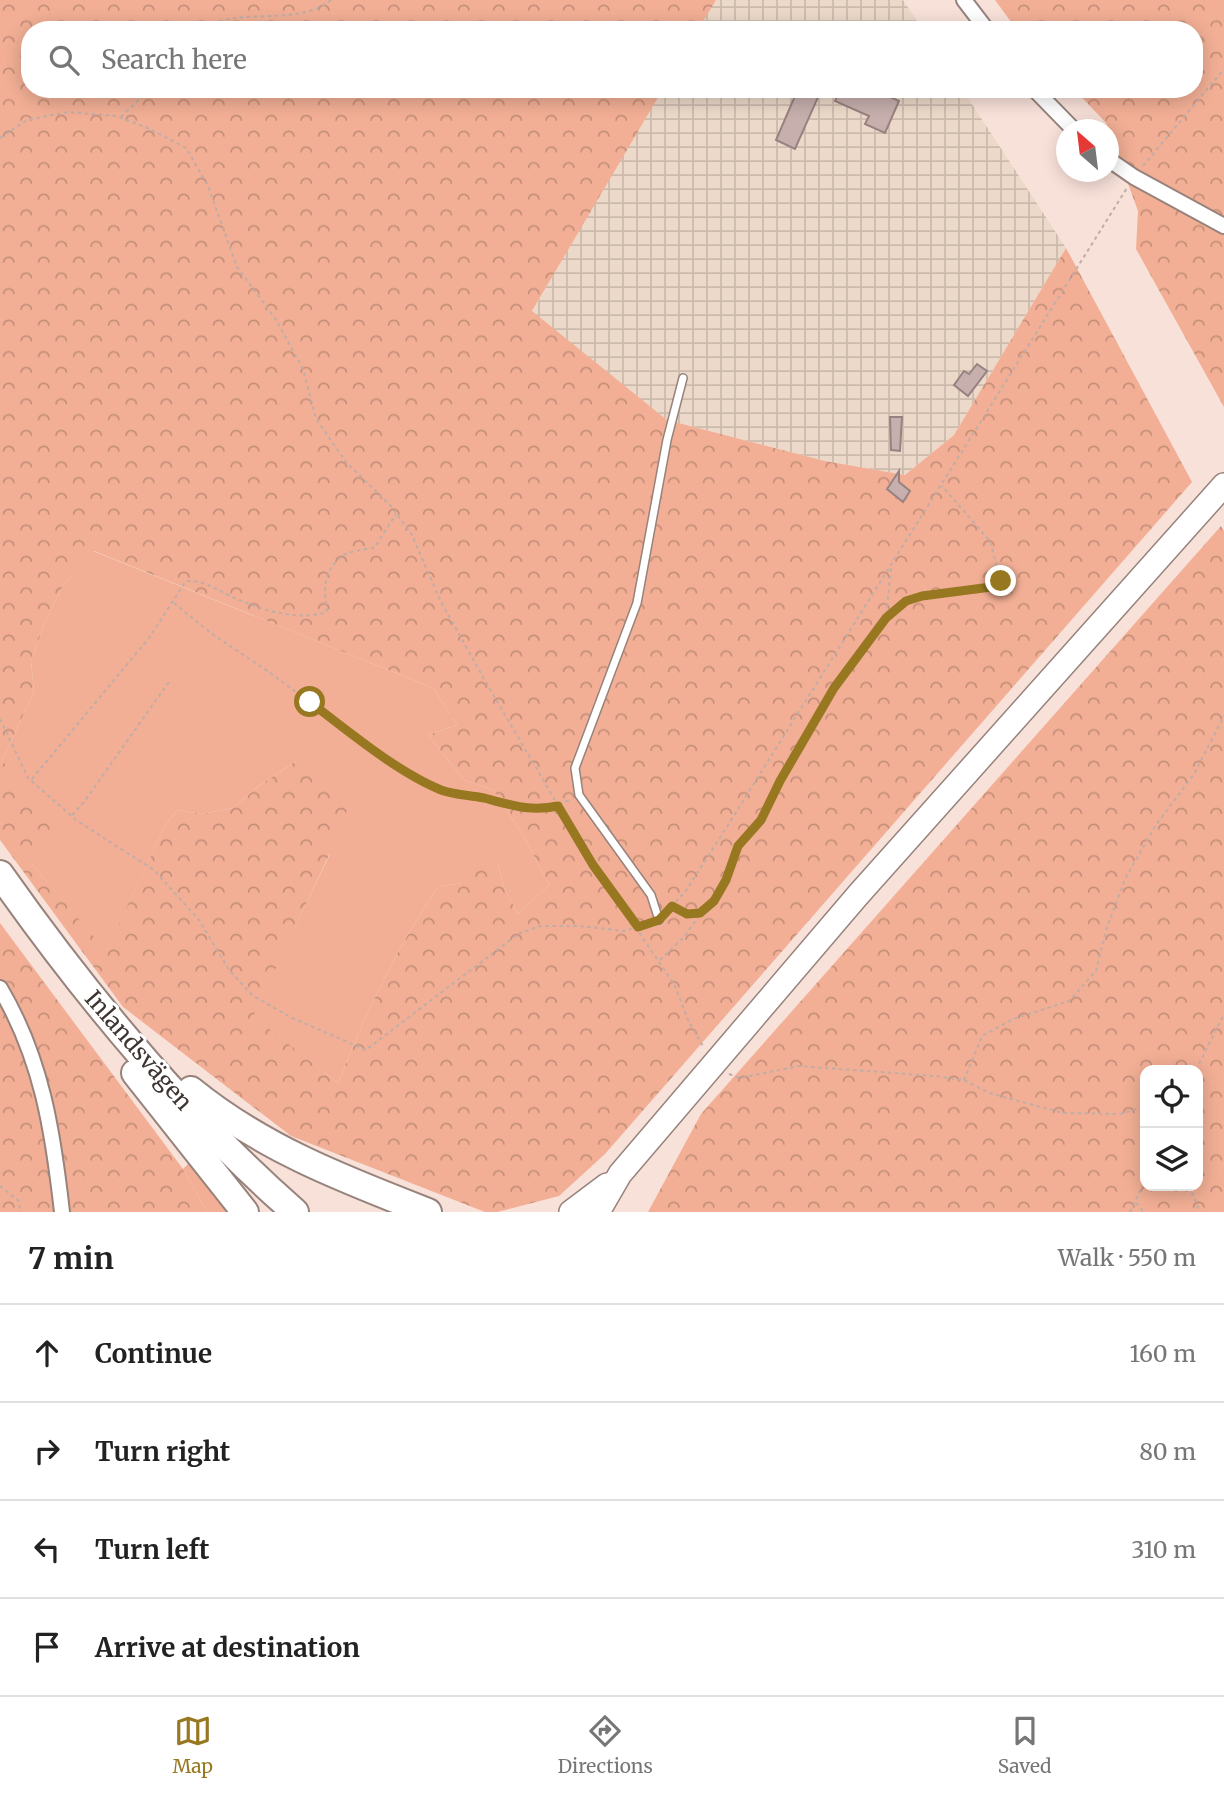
<!DOCTYPE html>
<meta charset="utf-8">
<style>
body{margin:0;font-family:Merriweather,serif;background:#f6f6f6;color:#222}
.controls{position:absolute;right:21px;bottom:21px;display:grid;overflow:hidden;border-radius:14px;box-shadow:0 4px 18px #0003}
.controls button{width:63px;height:63px;display:grid;place-items:center;padding:0;border:0;border-bottom:2px solid #e0e0e0;background:#fff;color:#222;font:35px sans-serif}
.compass{position:absolute;left:1056px;top:119px;width:63px;height:63px;border-radius:50%;background:#fff;box-shadow:0 4px 18px #0003;rotate:332deg}
.stop{position:absolute;width:21px;height:21px;margin:-16px;border:5px solid #977821;border-radius:50%;background:#fff}
.stop.end{background:#977821;border-color:#fff;box-shadow:0 2px 7px #0008}
.list{margin:0;padding:0;list-style:none}
h2{display:flex;justify-content:space-between;align-items:center;height:91px;margin:0;padding:0 28px;font-size:30px}
h2 small{font-size:23px;font-weight:400;color:#767676}
.list li{display:grid;grid-template-columns:46px 1fr auto;gap:21px;align-items:center;box-sizing:border-box;height:98px;padding:0 28px;border-top:2px solid #e0e0e0}
.list b{display:block;font-size:26px;white-space:nowrap}
.list em{font-size:23px;font-style:normal;color:#767676}
.icon{flex:none;width:38px;height:38px;fill:none;stroke:currentColor;stroke-width:2;stroke-linecap:round;stroke-linejoin:round}
.map{position:relative;flex:none;width:1224px;height:1212px;overflow:hidden}
.search{position:absolute;background:#fff;box-shadow:0 4px 18px #0003;left:21px;right:21px;top:21px;height:77px;display:flex;align-items:center;gap:18px;box-sizing:border-box;padding:0 24px;border-radius:28px;color:#767676;font-size:26px}
.sheet{height:483px;background:#fff}
nav{display:flex;justify-content:space-around;align-items:center;box-sizing:border-box;height:98px;border-top:2px solid #e0e0e0;background:#fff;font-size:19px;color:#767676}
nav a{display:grid;justify-items:center;gap:4px}
nav .on{color:#977821}
.map>svg:first-child{display:block}
.industrial{fill:url(#industrial-grid)}
.grass{fill:#f2af95}
.forest{fill:url(#forest-crowns);fill-rule:evenodd}
.building{fill:#c6afad;stroke:#988281;stroke-width:2}
.lines{fill:none;stroke-linecap:round;stroke-linejoin:round}
.lane-casing{stroke:#97837c;stroke-width:10}
.street-casing{stroke:#97837c;stroke-width:18}
.primary-casing{stroke:#97837c;stroke-width:26}
.highway-casing{stroke:#97837c;stroke-width:30}
.path{stroke:#c0ada6;stroke-width:2;stroke-dasharray:3.5 3.5;stroke-linecap:butt}
.lane{stroke:#fff;stroke-width:7}
.street{stroke:#fff;stroke-width:14}
.primary{stroke:#fff;stroke-width:23}
.highway{stroke:#fff;stroke-width:26}
.route{stroke:#977821;stroke-width:9}
.labels{text-anchor:middle;dominant-baseline:central;stroke-width:6;stroke-linejoin:round;paint-order:stroke}
.street-label{font-size:23px;fill:#3e3532;stroke:#fff}
</style>
<div class="map">
<svg width="1224" height="1212" viewBox="0 0 1224 1212">
<defs>
<pattern id="industrial-grid" width="8" height="8" patternUnits="userSpaceOnUse" patternTransform="scale(1.75)"><rect width="8" height="8" fill="#ecd9c9"/><path d="M0 4h8M4 0v8" fill="none" stroke="#cbbbad"/></pattern>
<pattern id="forest-crowns" width="20" height="18" patternUnits="userSpaceOnUse" patternTransform="scale(1.75)"><rect width="20" height="18" fill="#f2af95"/><path d="M2 6a3 3 0 1 1 6 0M12 15a3 3 0 1 1 6 0" fill="none" stroke="#c58f7a"/></pattern>
</defs>
<rect width="100%" height="100%" fill="#f8e1d9"/>
<g class="industrial">
<path d="M710 0H903L923 30H693Z"/>
<path d="M659 89H962L1066 248 954 435 905 475 825 461 667 420 532 312Z"/>
</g>
<g class="grass">
<path d="M93 551 433 688 457 725 428 735 464 780 493 790 524 837 549 885 518 914 503 885 498 864 464 883 439 886C396 948 366 1013 338 1083L252 1016 330 854 299 759 257 787 233 808 202 814 177 810 165 826 106 952 32 864 20 789 2 760 34 692 31 661 47 617 63 586Z"/>
<path d="M191 1161 237 1212H207L183 1169Z"/>
</g>
<g class="forest">
<path d="M0 0H716L698 30H30V89H663L532 311 667 420 825 461 905 475 954 435 1066 248 1192 482 605 1154 559 1196 497 1212H485L291 1136 123 1007 0 840ZM94 551 433 688 457 725 428 735 464 780 493 790 524 837 549 885 518 914 503 885 498 864H467L463 883 439 886C396 948 366 1013 338 1083L253 1016 330 853 349 805 329 771 299 759 257 787 233 808 202 814 177 810 165 826 106 951 32 864 52 831 2 760 34 692 31 661 47 617 63 586Z"/>
<path d="M995 0H1224V407L1136 249 1138 211 1106 123 1074 89H1194V30H1017Z"/>
<path d="M1221 526 1224 531V1212H648L701 1114ZM1145 1070H1198V1186H1145Z"/>
<path d="M0 923 183 1169 207 1212H0Z"/>
</g>
<g class="building">
<path d="M798 89 819 95 795 149 776 140Z"/>
<path d="M840 89H873L899 101 885 133 865 124 869 116 835 101Z"/>
<path d="M977 364 987 371 968 396 954 385 964 371 969 374Z"/>
<path d="M890 417H902L900 451 891 450Z"/>
<path d="M899 471V482L910 491 903 502 887 489Z"/>
</g>
<g class="lines">
<g class="lane-casing">
<path id="lane" d="M659 920 651 895 579 795 575 768 637 603 667 440 683 378"/>
</g>
<g class="street-casing">
<g id="street">
<path d="M964 0 987 30"/>
<path d="M1034 89 1074 130"/>
<path d="M1108 159 1134 177 1224 226"/>
<path d="M0 988C42 1059 53 1132 62 1212"/>
</g>
</g>
<g class="primary-casing">
<g id="primary">
<path d="M571 1212 607 1185"/>
<path d="M598 1212 620 1174 858 895 1224 485"/>
</g>
</g>
<g class="highway-casing">
<g id="highway">
<path d="M0 874C86 996 182 1113 295 1212"/>
<path d="M135 1073 245 1212"/>
<path d="M191 1090C262 1148 343 1179 428 1212"/>
</g>
</g>
<g class="path">
<path d="M200 30C241 4 293 29 331 0"/>
<path d="M121 117 150 89"/>
<path d="M0 138 27 120 68 112 116 116 150 129 186 148 208 186 237 267 275 318 303 369 316 419 346 462 390 505 412 535 440 600 484 679 593 865 674 984 689 1022 704 1048"/>
<path d="M1143 166 1224 69"/>
<path d="M174 603 212 634 269 672 377 752 442 791 484 798 514 808 541 810 570 800"/>
<path d="M886 618 906 601 922 596 991 587 1001 581 990 541 942 486"/>
<path d="M0 719 28 778 76 820 154 870 199 920 229 970 252 995 290 1017 366 1050 518 934 540 926H580L624 931 650 923"/>
<path d="M32 779 149 638 186 581C207 580 219 592 237 599 265 611 297 621 327 612 324 588 322 573 342 556 348 551 366 550 375 547L396 514"/>
<path d="M72 815 84 802 171 679"/>
<path d="M673 906 687 914 700 913 714 901 726 880 738 846 761 820 780 781 834 688 886 618 891 567"/>
<path d="M666 912 685 892 728 825 1127 188"/>
<path d="M660 960 684 937 700 914"/>
<path d="M1196 1070 1224 1014"/>
<path d="M729 1074 740 1078 799 1066 934 1076 964 1080 989 1093 1063 1113 1121 1114 1145 1106"/>
<path d="M964 1080 982 1036 1013 1019 1069 1001 1096 971 1107 927 1126 877 1156 825 1194 774 1224 716"/>
<path d="M0 1186 19 1201 20 1212"/>
<path d="M1189 1186 1200 1212"/>
<path d="M1136 1203 1144 1212"/>
<path d="M1130 1212 1145 1180"/>
</g>
<use href="#lane" class="lane"/>
<use href="#street" class="street"/>
<use href="#primary" class="primary"/>
<use href="#highway" class="highway"/>
</g>
<g class="lines">
<path class="route" d="M310 702C348 731 397 772 441 790 454 795 470 795 484 798 511 805 530 812 558 806L593 865 638 927 659 920 672 906 687 914 700 913 714 901 726 880 738 846 761 820 780 781 834 688 886 618 906 601 922 596 991 587 1001 581"/>
</g>
<g class="labels">
<g class="street-label">
<text transform="translate(139 1050) rotate(49)">Inlandsvägen</text>
</g>
</g>
</svg>
<div class="controls">
<button><svg class="icon" aria-label="locate" viewBox="0 0 24 24"><circle cx="12" cy="12" r="6"/><path d="M12 2v4M12 18v4M2 12h4M18 12h4"/></svg></button>
<button><svg class="icon" aria-label="layers" viewBox="0 0 24 24"><path d="M12 4l9 5-9 5-9-5zM3 14l9 5 9-5"/></svg></button>
</div>
<svg class="compass" viewBox="-18 -18 36 36"><path d="M0-13l5 13h-10z" fill="#e53935"/><path d="M0 13l5-13h-10z" fill="#767676"/></svg>
<div class="stop" style="left:310px;top:702px"></div>
<div class="stop end" style="left:1001px;top:581px"></div>
<div class="search"><svg class="icon" aria-label="search" viewBox="0 0 24 24"><circle cx="10" cy="10" r="6"/><path d="M15 15l6 6"/></svg>Search here</div>
</div>
<section class="sheet">
<h2>7 min<small>Walk · 550 m</small></h2>
<ul class="list">
<li><svg class="icon" aria-label="ahead" viewBox="0 0 24 24"><path d="M12 20V5M6 11l6-6 6 6"/></svg><div><b>Continue</b></div><em>160 m</em></li>
<li><svg class="icon" aria-label="right" viewBox="0 0 24 24"><path d="M7 20v-9h11M14 6l5 5-5 5"/></svg><div><b>Turn right</b></div><em>80 m</em></li>
<li><svg class="icon" aria-label="left" viewBox="0 0 24 24"><path d="M17 20v-9H6M10 6l-5 5 5 5"/></svg><div><b>Turn left</b></div><em>310 m</em></li>
<li><svg class="icon" aria-label="arrive" viewBox="0 0 24 24"><path d="M6 21V4h12l-3 4 3 4H6"/></svg><div><b>Arrive at destination</b></div></li>
</ul>
</section>
<nav>
<a class="on"><svg class="icon" aria-label="map" viewBox="0 0 24 24"><path d="M3 6l6-2 6 2 6-2v14l-6 2-6-2-6 2zM9 4v14M15 6v14"/></svg>Map</a>
<a><svg class="icon" aria-label="directions" viewBox="0 0 24 24"><path d="M12 3l9 9-9 9-9-9zM9 14v-3h6M13 9l2 2-2 2"/></svg>Directions</a>
<a><svg class="icon" aria-label="saved" viewBox="0 0 24 24"><path d="M7 4h10v16l-5-4-5 4z"/></svg>Saved</a>
</nav>
